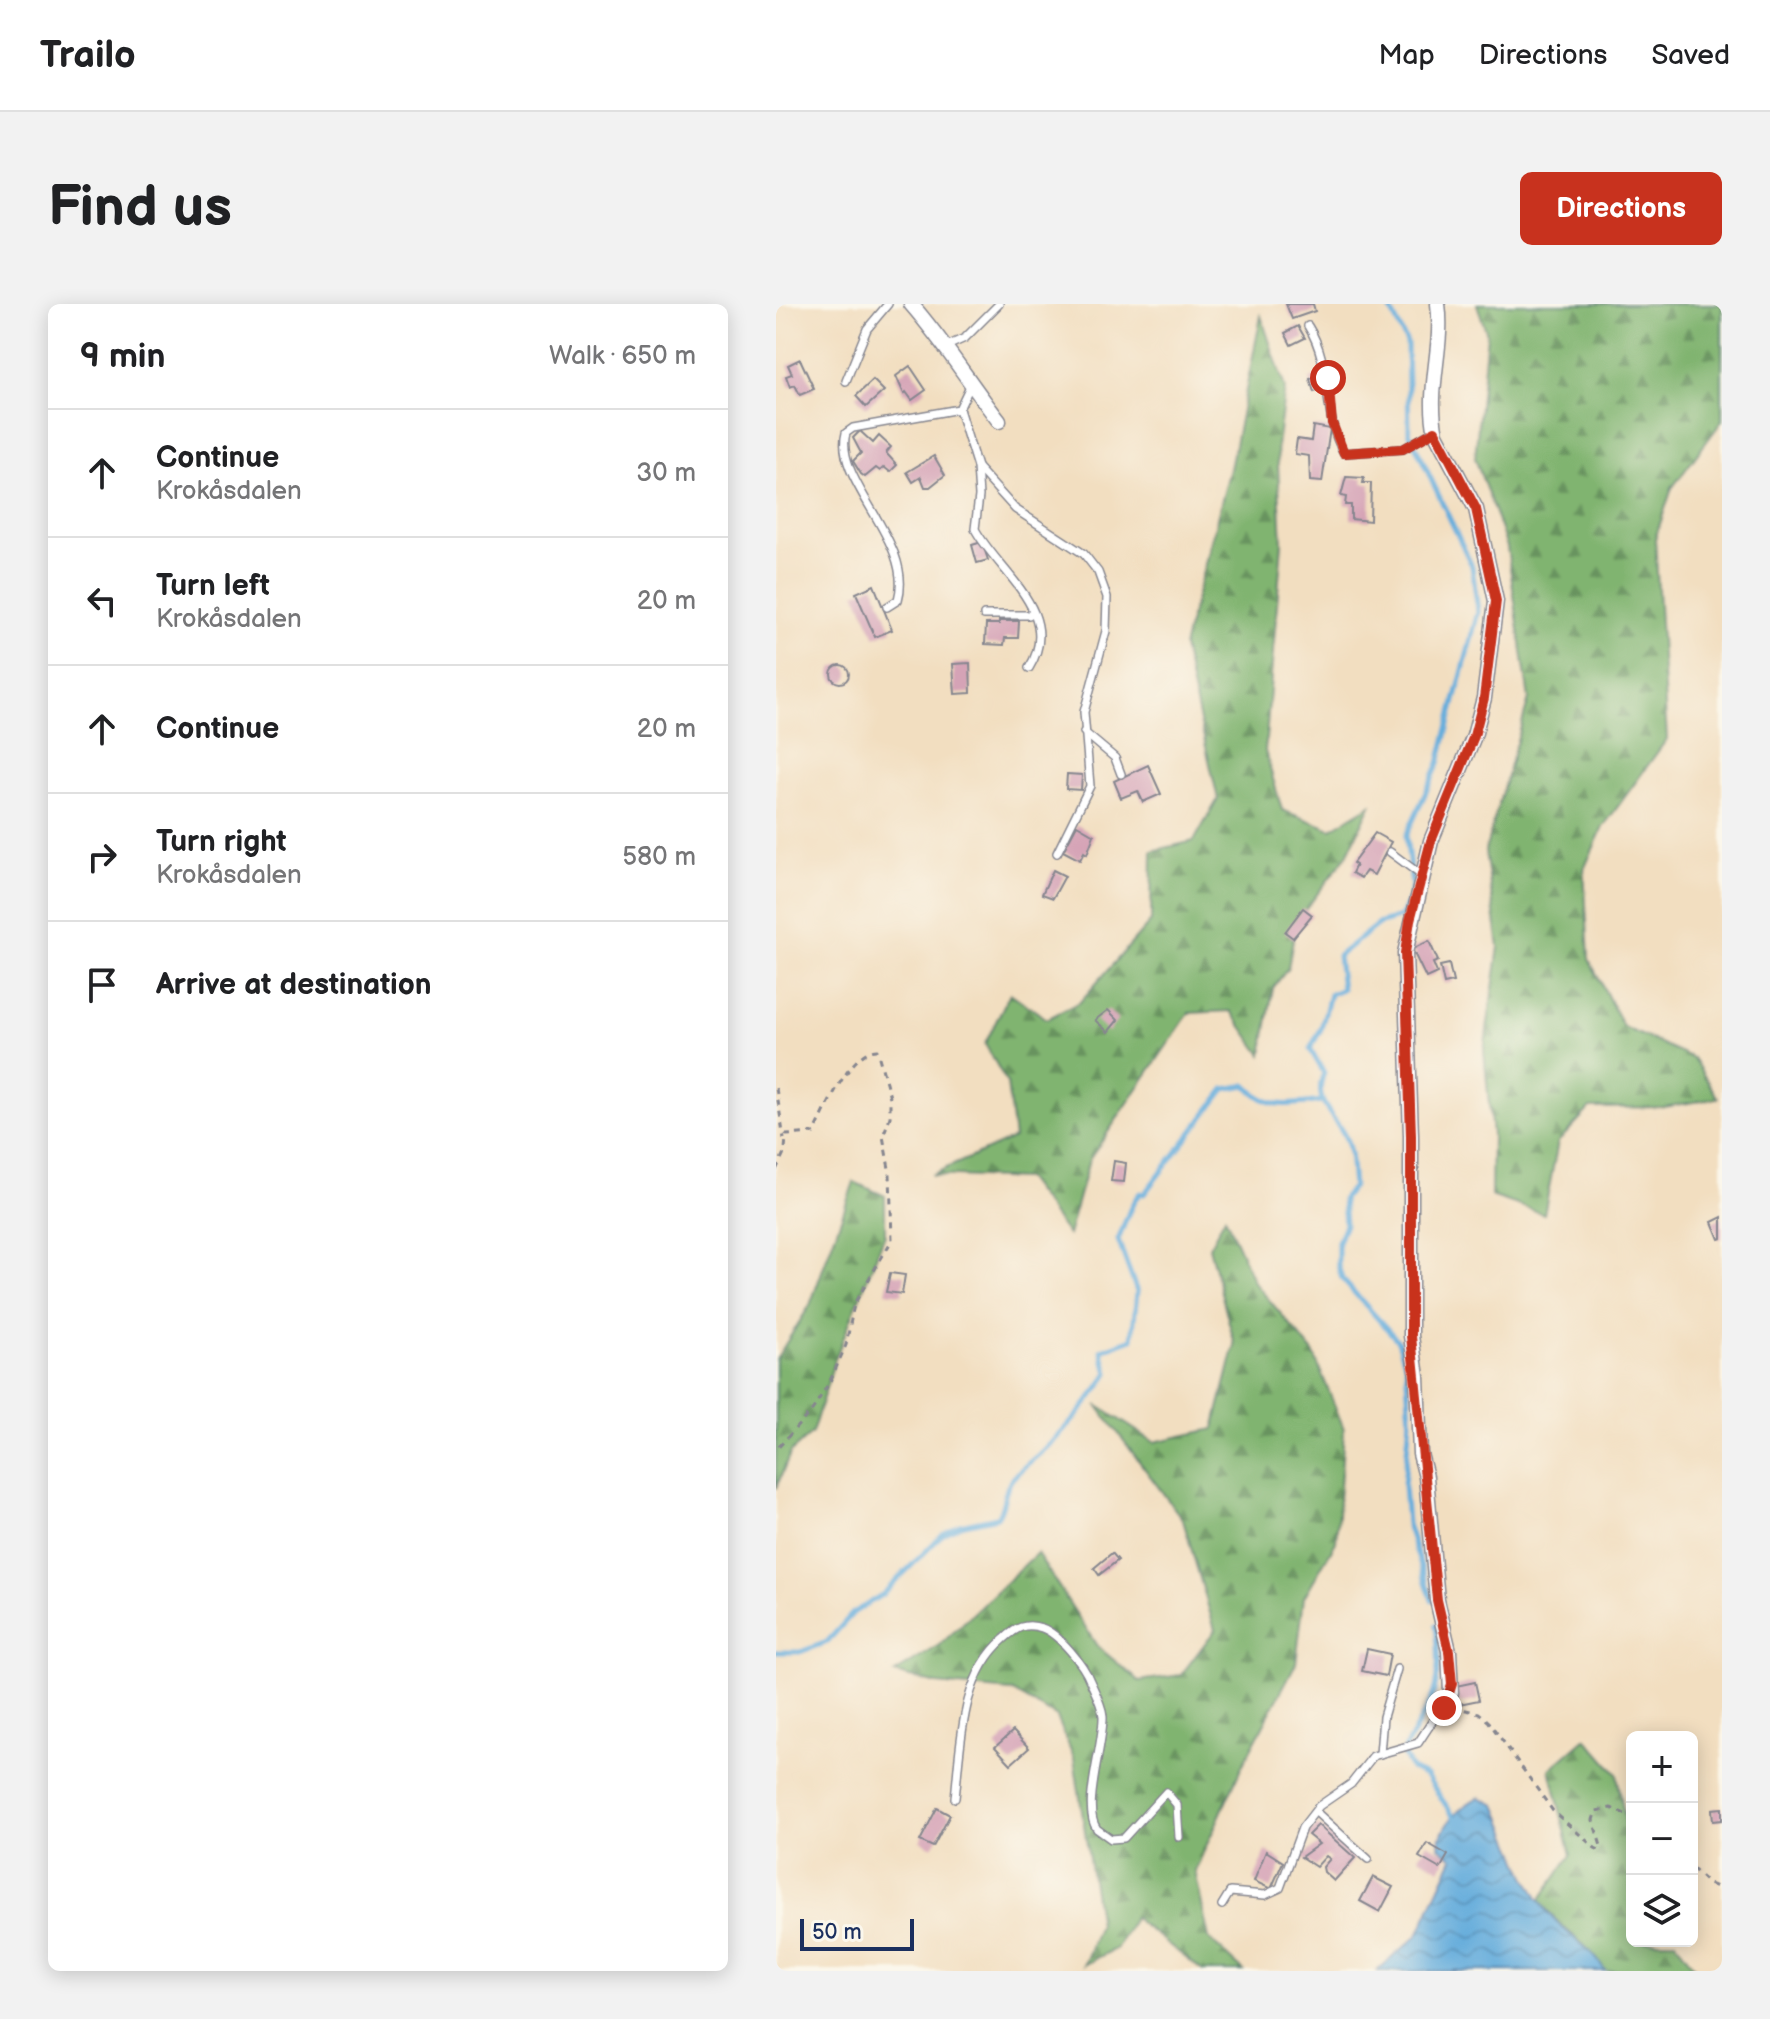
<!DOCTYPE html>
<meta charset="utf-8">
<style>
body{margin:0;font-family:"Balsamiq Sans",sans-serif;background:#f2f2f2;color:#202124}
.controls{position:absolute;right:24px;bottom:24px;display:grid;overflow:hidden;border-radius:12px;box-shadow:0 4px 20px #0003}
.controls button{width:72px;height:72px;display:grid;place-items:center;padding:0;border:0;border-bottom:2px solid #e0e0e0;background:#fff;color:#202124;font:40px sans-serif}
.scale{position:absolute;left:24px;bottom:20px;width:114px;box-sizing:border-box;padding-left:8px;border:4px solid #1b2f5e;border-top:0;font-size:22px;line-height:28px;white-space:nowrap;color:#1b2f5e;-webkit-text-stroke:6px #fbf7ec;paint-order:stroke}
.stop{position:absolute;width:24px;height:24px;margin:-18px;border:6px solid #c8321e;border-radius:50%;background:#fff}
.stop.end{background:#c8321e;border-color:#fff;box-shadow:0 2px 8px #0008}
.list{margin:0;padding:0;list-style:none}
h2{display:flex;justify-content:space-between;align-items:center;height:104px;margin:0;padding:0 32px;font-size:34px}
h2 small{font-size:26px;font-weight:400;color:#757577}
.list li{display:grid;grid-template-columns:52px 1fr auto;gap:24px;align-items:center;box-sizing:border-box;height:128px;padding:0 32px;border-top:2px solid #e0e0e0}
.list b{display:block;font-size:30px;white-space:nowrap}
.list p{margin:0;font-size:26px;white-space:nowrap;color:#757577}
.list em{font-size:26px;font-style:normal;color:#757577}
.icon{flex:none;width:44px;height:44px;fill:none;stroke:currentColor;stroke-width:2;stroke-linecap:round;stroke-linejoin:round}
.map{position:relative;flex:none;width:946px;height:1667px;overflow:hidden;border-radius:12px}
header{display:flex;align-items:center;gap:48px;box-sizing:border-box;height:112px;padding:0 40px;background:#fff;border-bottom:2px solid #e0e0e0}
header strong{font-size:38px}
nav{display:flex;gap:44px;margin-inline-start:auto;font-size:28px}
.intro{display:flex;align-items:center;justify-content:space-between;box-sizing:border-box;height:192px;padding:0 48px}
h1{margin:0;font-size:56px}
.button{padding:20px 36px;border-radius:12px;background:#c8321e;color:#fff;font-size:28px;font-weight:700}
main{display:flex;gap:48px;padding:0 48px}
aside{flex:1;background:#fff;border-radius:12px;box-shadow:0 4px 20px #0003}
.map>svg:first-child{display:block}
.forest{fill:url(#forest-firs);stroke:#4e7267;stroke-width:2}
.water{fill:url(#water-waves);stroke:#406e9d;stroke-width:2}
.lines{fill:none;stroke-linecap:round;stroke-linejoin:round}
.stream{stroke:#66addc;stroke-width:5}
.building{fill:#d5a3b6}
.lane-casing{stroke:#86868f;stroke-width:10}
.street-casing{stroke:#86868f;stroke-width:17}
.path{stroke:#86868f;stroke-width:3;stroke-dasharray:6 6;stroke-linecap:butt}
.lane{stroke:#fff;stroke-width:7}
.street{stroke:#fff;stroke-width:14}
.route{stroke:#c8321e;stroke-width:10}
</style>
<header>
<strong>Trailo</strong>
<nav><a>Map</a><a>Directions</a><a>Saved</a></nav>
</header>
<div class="intro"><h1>Find us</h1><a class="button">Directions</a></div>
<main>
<aside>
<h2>9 min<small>Walk · 650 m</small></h2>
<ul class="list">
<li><svg class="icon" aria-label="ahead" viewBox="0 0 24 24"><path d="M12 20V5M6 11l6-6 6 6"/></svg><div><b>Continue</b><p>Krokåsdalen</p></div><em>30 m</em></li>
<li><svg class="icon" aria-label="left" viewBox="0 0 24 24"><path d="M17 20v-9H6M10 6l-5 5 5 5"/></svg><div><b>Turn left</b><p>Krokåsdalen</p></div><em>20 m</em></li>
<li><svg class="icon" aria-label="ahead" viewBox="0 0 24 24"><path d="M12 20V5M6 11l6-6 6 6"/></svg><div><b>Continue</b></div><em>20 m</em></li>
<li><svg class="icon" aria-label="right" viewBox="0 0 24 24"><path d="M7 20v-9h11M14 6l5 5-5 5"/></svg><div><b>Turn right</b><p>Krokåsdalen</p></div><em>580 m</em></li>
<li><svg class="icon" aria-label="arrive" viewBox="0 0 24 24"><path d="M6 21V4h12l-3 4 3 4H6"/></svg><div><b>Arrive at destination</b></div></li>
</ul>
</aside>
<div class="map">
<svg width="946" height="1667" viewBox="0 0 946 1667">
<defs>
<pattern id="forest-firs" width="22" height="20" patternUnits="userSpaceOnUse" patternTransform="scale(2)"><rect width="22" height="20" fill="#80b470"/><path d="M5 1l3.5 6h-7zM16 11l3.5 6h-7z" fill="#68935f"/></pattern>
<pattern id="water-waves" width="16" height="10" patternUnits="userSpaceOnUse" patternTransform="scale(2)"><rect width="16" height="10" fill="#66addc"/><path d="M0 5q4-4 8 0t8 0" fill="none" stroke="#538db6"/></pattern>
</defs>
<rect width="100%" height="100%" fill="#fbf7ec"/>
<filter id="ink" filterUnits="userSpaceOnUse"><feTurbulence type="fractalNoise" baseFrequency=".0125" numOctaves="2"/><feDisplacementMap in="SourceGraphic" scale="16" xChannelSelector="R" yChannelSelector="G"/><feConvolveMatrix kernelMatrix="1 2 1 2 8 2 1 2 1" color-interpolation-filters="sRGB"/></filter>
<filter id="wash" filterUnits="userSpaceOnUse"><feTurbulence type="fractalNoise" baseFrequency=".006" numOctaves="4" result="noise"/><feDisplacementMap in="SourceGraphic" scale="32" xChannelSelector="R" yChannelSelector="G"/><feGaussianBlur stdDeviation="1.8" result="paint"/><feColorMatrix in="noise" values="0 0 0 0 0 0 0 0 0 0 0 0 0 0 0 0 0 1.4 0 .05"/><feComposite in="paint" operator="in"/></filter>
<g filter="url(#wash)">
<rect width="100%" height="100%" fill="#f2dec0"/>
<g class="forest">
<path d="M701 0H946V117L896 184 879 235 891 435 827 523 808 565 813 655 847 723 917 754 942 794 888 803 814 804 782 838 768 910 715 892 716 831 708 747 723 643 709 547 753 395 731 243 699 154 711 30Z"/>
<path d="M485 12 509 84 501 142 506 239 489 447 506 506 555 525 595 501 571 551 520 618 512 664 497 684 486 751 455 707 413 709 313 856 292 931 250 875 155 871 238 834 231 779 209 740 234 689 271 715 304 698 375 617 376 547 418 537 442 495 407 343 454 165Z"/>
<path d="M78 878 109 892V930L59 1055 36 1129 15 1148 0 1184V1055L34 1001Z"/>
<path d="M449 913 478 978 537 1048 568 1125 560 1238 528 1293 520 1359 466 1462 419 1567 433 1635 468 1667H427L358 1614 341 1644 308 1661 323 1621 298 1454 281 1413 235 1387 161 1380 119 1369 164 1341 261 1249 321 1342 363 1377 405 1371 439 1326 407 1216 321 1101 378 1138 438 1125 459 1041 433 943Z"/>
<path d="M810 1434 841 1470 854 1546 856 1637H899L921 1667H829C814 1639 781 1624 764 1596L795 1551 774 1465Z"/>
</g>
<path class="water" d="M703 1493 720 1501C736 1537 748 1577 772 1609 789 1631 816 1643 829 1667H601L642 1631 677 1554 663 1543C664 1522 685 1502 703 1493Z"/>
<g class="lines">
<g class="stream">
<path d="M612 0 631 39 633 128 696 262 702 308 663 459 630 532 636 581 634 593 624 613 602 620 562 652 566 685 554 690 545 725 534 745 548 769C535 801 561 811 571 837 576 850 575 868 577 882L567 895 569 920 562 938V961L566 975 622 1037 630 1062 634 1115 628 1181 631 1220 656 1296"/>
<path d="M660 1321C663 1347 665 1374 654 1398 646 1417 634 1431 627 1450L635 1465 650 1472 678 1513"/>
<path d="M0 1348H24L51 1338 77 1309 107 1290 166 1231 184 1221 221 1213C230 1201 226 1188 236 1175 246 1163 258 1155 269 1145 292 1124 316 1095 332 1069L326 1046 356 1035 361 988 342 936C349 921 353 901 364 889L368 890 449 785 470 781C494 807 513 801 546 797"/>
</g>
</g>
<g id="blocks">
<g class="building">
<path d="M510 0H537L539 7 516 15Z"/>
<path d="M522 22 529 34 515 41 509 29Z"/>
<path d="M24 55 38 85 24 91 19 81 14 83 10 72 16 70 12 61Z"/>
<path d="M134 62 150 86 136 96 130 88 128 90 120 72Z"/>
<path d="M545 72 549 85 538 88 534 75Z"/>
<path d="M97 76 108 87 90 103 80 92Z"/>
<path d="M537 122 554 125 546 178 534 177 533 152 519 150 521 135 535 137Z"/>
<path d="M84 127 97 139 103 132 115 143 110 149 121 161 114 168 108 163 104 167 100 164 89 173 85 170 77 157 85 149 77 134Z"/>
<path d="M158 152 169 171 154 183H149L145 173 137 178 131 168Z"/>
<path d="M570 173 588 174 587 179H595L594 217 575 215V201H569L570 193 565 192Z"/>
<path d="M206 238 212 256 201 259 196 241Z"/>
<path d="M98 281 116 326 99 333 80 289Z"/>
<path d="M223 317H243L242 334H229L228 341 209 340 210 320H223Z"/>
<path d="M194 359 195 389 179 390 177 360Z"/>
<circle cx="64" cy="370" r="9"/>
<path d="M372 461 385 490 367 498 362 487 345 494 338 477Z"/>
<path d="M291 470 306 471 305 486 290 485Z"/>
<path d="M301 521 318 531 311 550 308 548 304 556 287 547Z"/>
<path d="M599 529 615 538 598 571 590 567 585 574 576 569 580 561 577 559Z"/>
<path d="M277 566 289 572 277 594 266 590Z"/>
<path d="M527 604 536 611 517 634 509 628Z"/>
<path d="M653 637 662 657 657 659 661 669 650 674 636 645Z"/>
<path d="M673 660 677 678 668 680 664 662Z"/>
<path d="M332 706 342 716 332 728 319 716Z"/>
<path d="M338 857 350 859 348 878 335 877Z"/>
<path d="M946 913V934L943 935 936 918Z"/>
<path d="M114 969 129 971 126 990 110 988Z"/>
<path d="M336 1249 342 1256 323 1271 318 1264Z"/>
<path d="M591 1345 614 1350 610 1372 586 1367Z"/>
<path d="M699 1378 703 1396 683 1400 680 1382Z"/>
<path d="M237 1427 253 1444 235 1460 219 1443Z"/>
<path d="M161 1504 174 1511 157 1543 144 1537Z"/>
<path d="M946 1504V1516L937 1517 936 1505Z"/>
<path d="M542 1521 579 1554 558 1577 548 1568 547 1563 554 1555 550 1552 540 1563 525 1553 543 1540 532 1531Z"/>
<path d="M651 1539 672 1551 664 1565 643 1553Z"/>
<path d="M490 1547 507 1558 495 1585 478 1577Z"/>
<path d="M597 1573 617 1583 604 1608 584 1597Z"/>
</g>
</g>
</g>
<g filter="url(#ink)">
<use href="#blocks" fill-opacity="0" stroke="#86868f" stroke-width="2"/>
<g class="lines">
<g class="lane-casing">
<g id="lane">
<path d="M532 22C558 63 545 111 568 149L627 145 658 127"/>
<path d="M171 42 189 34 223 0"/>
<path d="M70 77 91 25 112 0"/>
<path d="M183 105 201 163 203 192 199 225C222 268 288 309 253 364"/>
<path d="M201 163 239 205 308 250 322 268 331 293 330 327 308 408 314 482 281 549"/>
<path d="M111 303 122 296C139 238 57 177 70 129L77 124 183 105 194 82"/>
<path d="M208 311H253L256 308"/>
<path d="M308 428 339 454 345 470"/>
<path d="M614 548 645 571"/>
<path d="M604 1450 607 1413 621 1365"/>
<path d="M179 1494C185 1442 184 1372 228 1335 240 1324 249 1318 266 1324 283 1330 308 1361 314 1377 319 1388 326 1401 327 1412 328 1441 305 1504 321 1525L335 1535 348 1534 390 1488 401 1501 403 1533"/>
<path d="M540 1508 592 1555"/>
<path d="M446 1601 454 1588 489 1591 504 1584 526 1524 543 1502 575 1480 597 1452 642 1439 675 1389"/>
</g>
</g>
<g class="street-casing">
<g id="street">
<path d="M135 0C169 39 192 77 223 117"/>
<path d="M662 0C668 43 650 85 660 130L700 205 720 297 708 394 698 432 655 537 629 649 635 832V1032L641 1072 644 1150 650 1173 661 1296 673 1347 675 1389"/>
</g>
</g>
<g class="path">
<path d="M0 784 8 835"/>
<path d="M0 866 9 847 10 831 38 829C49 808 74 746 101 746L114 793V813L107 832 114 870 116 936 78 1000 70 1041 54 1077 37 1105 0 1146"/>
<path d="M677 1403 703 1409 713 1418 777 1507 819 1544 823 1546 825 1542 817 1516 820 1507 835 1504 856 1513"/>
<path d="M916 1564 933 1580 946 1585"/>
</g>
<use href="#lane" class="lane"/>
<use href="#street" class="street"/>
</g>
</g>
<g class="lines" filter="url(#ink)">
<path class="route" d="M552 74 556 119 568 149 627 145 659 127 700 205 720 297 708 394 698 432 655 537 634 616 629 649 635 832V1032L661 1296 673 1347 676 1380 668 1404"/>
</g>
</svg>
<div class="controls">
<button>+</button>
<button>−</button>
<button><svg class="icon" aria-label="layers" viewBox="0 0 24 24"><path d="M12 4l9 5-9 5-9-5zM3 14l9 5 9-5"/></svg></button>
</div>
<div class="scale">50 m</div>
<div class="stop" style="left:552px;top:74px"></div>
<div class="stop end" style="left:668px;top:1404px"></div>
</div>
</main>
